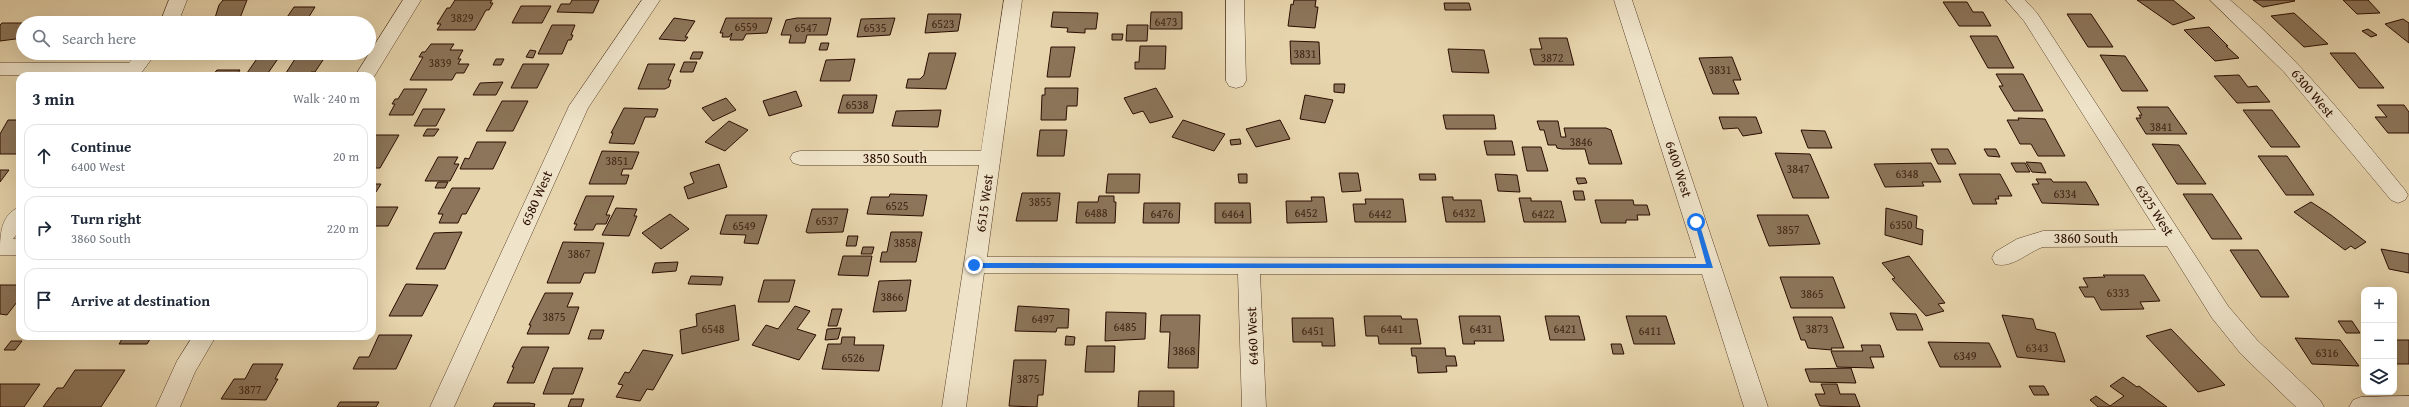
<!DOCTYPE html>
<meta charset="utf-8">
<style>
body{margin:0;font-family:"Gentium Book Plus",serif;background:#f6f6f7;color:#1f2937}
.controls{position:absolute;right:12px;bottom:12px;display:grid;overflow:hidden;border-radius:8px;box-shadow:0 4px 16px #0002}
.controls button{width:36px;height:36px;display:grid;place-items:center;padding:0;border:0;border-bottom:1px solid #e0e1e3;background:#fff;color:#1f2937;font:20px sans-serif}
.stop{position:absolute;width:12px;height:12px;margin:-9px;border:3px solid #1a73e8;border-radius:50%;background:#fff}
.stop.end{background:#1a73e8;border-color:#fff;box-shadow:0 1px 4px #0008}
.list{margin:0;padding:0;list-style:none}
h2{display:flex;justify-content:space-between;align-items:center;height:52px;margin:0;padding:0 16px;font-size:17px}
h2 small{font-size:13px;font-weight:400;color:#747a83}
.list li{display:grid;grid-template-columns:26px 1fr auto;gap:12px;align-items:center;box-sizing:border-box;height:64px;margin:0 8px 8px;padding:0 8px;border:1px solid #e0e1e3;border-radius:12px}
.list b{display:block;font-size:15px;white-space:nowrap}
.list p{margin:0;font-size:13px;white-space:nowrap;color:#747a83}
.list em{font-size:13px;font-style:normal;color:#747a83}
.icon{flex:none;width:22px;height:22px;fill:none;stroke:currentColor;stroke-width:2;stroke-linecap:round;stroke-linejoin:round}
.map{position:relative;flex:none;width:2409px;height:407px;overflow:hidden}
.search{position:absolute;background:#fff;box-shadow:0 4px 16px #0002;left:16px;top:16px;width:360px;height:44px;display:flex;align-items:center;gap:10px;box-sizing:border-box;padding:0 14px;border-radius:22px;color:#747a83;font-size:15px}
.panel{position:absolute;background:#fff;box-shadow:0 4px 16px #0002;left:16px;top:72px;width:360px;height:268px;border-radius:12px}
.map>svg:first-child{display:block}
.building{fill:#8c755a;stroke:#2a0c00}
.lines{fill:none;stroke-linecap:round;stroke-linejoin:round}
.minor-casing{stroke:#593e2b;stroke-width:1}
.minor{fill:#efe4ca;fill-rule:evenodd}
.route{fill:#1a73e8}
.labels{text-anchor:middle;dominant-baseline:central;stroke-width:3.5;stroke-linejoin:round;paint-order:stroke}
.number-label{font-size:12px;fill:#422616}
.street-label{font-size:14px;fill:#2a0c00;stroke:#efe4ca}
</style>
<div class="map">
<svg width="2409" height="407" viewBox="0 0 2409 407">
<rect width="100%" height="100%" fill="#e7d5ad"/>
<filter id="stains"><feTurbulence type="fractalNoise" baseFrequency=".005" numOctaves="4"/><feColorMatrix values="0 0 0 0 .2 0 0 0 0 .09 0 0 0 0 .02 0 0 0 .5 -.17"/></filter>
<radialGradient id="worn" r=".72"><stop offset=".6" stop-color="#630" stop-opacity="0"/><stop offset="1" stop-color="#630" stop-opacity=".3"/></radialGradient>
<g class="building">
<path d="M223 0H247L240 18 214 21 219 5Z"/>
<path d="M455 0H492L490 3H493L489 10H486L475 30H437L441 24H437L447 8H450Z"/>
<path d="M572 0H599L593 13 557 12 561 4H570Z"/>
<path d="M1294 0H1316L1315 7H1318L1315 28 1288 26 1291 4 1293 5Z"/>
<path d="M2137 0H2173L2195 18 2173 25Z"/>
<path d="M2253 0H2294L2295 1 2263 7Z"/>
<path d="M2343 0H2368L2380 13 2357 14Z"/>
<path d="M1943 2H1967L1973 12H1983L1991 26H1959Z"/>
<path d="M1444 3H1469L1471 10H1445Z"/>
<path d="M521 6H551L542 23H512Z"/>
<path d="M294 7H315L305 23H283Z"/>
<path d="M1053 12 1098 13 1096 29H1085V33L1067 32 1068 28 1051 27Z"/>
<path d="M1151 12H1182V29H1150Z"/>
<path d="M2294 13 2328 44 2304 47 2271 16Z"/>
<path d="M928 14H961L958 31 925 33Z"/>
<path d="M2067 14H2091L2113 47H2088Z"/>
<path d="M674 18 695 21 685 37H688L685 41 659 39Z"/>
<path d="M726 18H772L767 33 746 34 743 40H730L732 33 729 37H722L723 33H720Z"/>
<path d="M797 18H831L827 35H807L805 43H789L791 35H781L786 20Z"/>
<path d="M895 18 890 35 857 37 861 19Z"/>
<path d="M2403 19 2409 23V43L2385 24Z"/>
<path d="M325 20H345L343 23H322Z"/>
<path d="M2 23H45H23V38L0 41V25Z"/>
<path d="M552 25H575L571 35H573L571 40H568L562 54H538Z"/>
<path d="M1127 25H1148L1147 41H1126Z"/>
<path d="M2209 27 2228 46H2226L2239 58 2215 61 2184 30Z"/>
<path d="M2368 29 2377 35 2371 37 2362 31Z"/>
<path d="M1112 34H1123L1122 40H1112Z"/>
<path d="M1970 36H1997L2014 68H1988Z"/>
<path d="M1539 38H1567L1574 65H1534L1530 49H1542Z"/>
<path d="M1290 41 1319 42 1320 64H1291Z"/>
<path d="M821 43H829L827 50H819Z"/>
<path d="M431 44H454L450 50H463L458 59H461L458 64H469L464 73H456L452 80H410L423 57H419L422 52H425Z"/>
<path d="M1140 46H1166L1165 69H1135V62H1139Z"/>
<path d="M1051 47H1075L1070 77H1047Z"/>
<path d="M1448 49 1484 50 1489 73 1452 72Z"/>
<path d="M530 50 536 51 533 58 526 57Z"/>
<path d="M693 52H703L700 59H690Z"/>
<path d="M184 53H217L215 56H189L183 55Z"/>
<path d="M261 53H282L268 73H247Z"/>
<path d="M929 53H956L946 89 906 88 908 79H920L924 75Z"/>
<path d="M2330 53H2355L2384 88H2359Z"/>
<path d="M2100 55 2125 56 2148 91H2122Z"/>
<path d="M1732 57 1741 80H1733L1739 94H1713L1699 58Z"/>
<path d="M295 59H319L323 60 315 72H311L308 76H284Z"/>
<path d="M496 59H504L501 65H493Z"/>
<path d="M855 59 850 81H820L826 60Z"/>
<path d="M684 62H697L693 72H680Z"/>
<path d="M523 64H549L537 88H511Z"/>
<path d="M648 64H675L668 80H671L669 87 665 89H638Z"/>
<path d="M217 70H240L236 76H212Z"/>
<path d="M1996 74H2023L2043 111H2014L1999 86H2003Z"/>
<path d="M2239 75 2248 87 2257 86 2270 102 2237 103 2214 76Z"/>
<path d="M503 82 496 95H473L480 83Z"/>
<path d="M1334 84H1345L1344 93 1334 92Z"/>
<path d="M1045 88H1078L1077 106H1067L1066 120H1041L1042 95H1045Z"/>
<path d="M1156 88 1173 117 1150 123 1143 111 1133 114 1124 98Z"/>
<path d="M404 89H427L413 115H389L395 104H392L395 99H398Z"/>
<path d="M796 91 802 106 769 116 763 101Z"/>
<path d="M843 95H877L873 113H838Z"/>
<path d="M1305 95 1333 100 1325 123 1300 119Z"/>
<path d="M726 98 736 110 713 121 702 108Z"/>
<path d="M502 101H528L513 131H486Z"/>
<path d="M2377 105H2404L2409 112V133H2388L2375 117H2387Z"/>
<path d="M2137 107H2168L2187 134H2146L2136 118H2141L2139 115H2142Z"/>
<path d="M624 108 658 109 655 117H645L634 144 609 143 613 133H611Z"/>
<path d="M423 109H445L436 126H414Z"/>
<path d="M941 110 938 127 892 126 896 111Z"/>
<path d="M2243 110H2272L2300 147H2271Z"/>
<path d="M1443 115H1494L1496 129H1446Z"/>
<path d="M1719 117H1756L1762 133 1743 136 1738 128 1723 129Z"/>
<path d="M2018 118 2045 119 2065 156H2038L2031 144H2020L2007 120H2019Z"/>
<path d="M8 120H20V154H0V134Z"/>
<path d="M1183 120 1225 134 1214 151 1172 137Z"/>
<path d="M1280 120 1290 139 1256 147 1246 129Z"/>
<path d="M729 121 748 130 725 151 705 142Z"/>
<path d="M1537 121H1558L1561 137H1566L1564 128H1606L1611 130 1622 164H1589L1585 149H1562L1557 148 1556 145H1548L1544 130H1540Z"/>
<path d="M427 129H439L434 136H423Z"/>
<path d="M1040 130H1067L1064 156H1037Z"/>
<path d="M1801 130 1825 131 1832 148H1808Z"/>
<path d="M374 135H399L380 168H372V139Z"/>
<path d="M1240 139 1241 144 1231 145 1230 140Z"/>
<path d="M1484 141H1512L1515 155H1487Z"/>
<path d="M477 142H506L493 169H460L465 158 469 159Z"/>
<path d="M2152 144 2179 145 2206 184H2177Z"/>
<path d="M1522 147H1541L1548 171H1527Z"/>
<path d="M1931 149H1948L1956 164H1938Z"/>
<path d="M1984 149H1996L2000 157 1988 156Z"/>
<path d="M602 151 639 152 632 169H623L621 175H629L626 184H589Z"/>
<path d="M1775 153 1810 154 1829 198H1793Z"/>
<path d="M2258 156H2287L2314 195H2286Z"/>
<path d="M438 157H458L454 164H459L450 181H425Z"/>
<path d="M2026 162 2041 163 2046 173 2032 172Z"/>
<path d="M1931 163 1941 182H1922L1924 186 1885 187 1874 164Z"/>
<path d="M2011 163H2025L2030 172H2016Z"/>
<path d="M719 164 727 187 688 199 684 187 694 183 690 173Z"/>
<path d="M0 170H9L0 182Z"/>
<path d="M1339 173H1358L1361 191 1342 192Z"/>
<path d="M1108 174H1140L1139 193H1106Z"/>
<path d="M1238 174H1247V183H1239Z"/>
<path d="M1419 174H1435L1436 180H1420Z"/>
<path d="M1495 174 1517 175 1520 192 1498 191Z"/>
<path d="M1959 174H2000L2012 196H1998L1999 199H1995L1997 204H1973Z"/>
<path d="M1576 178H1585L1587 183 1578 184Z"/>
<path d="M2036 179H2051L2053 182H2086L2099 205 2042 203 2032 184H2039Z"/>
<path d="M438 182H448L445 188H435Z"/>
<path d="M372 184H381L376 192H372Z"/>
<path d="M452 188H480L466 214H462L458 223H439L443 214H438Z"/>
<path d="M1573 191H1583L1585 200H1575Z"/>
<path d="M1022 193H1060L1057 221H1016Z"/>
<path d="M890 194 927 195 923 216 867 214 871 197H889Z"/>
<path d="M2183 194H2212L2242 239H2212Z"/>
<path d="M586 196H614L606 215H610L606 224H596L593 230H574L577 224H574Z"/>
<path d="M1099 196H1114V202H1116L1115 223H1076L1078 202H1098Z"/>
<path d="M1311 197H1324L1327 222 1287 223 1286 201H1312Z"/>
<path d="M1442 197H1453V200H1481L1485 222H1446Z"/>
<path d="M1519 198H1531V201H1561L1566 222H1524Z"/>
<path d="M1365 199H1403L1406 222H1355L1353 204H1366Z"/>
<path d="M1595 200H1633L1634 205H1647L1650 215H1637L1638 220H1626V223H1601Z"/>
<path d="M2311 202 2331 215 2366 242 2355 249 2351 246 2345 250 2294 212Z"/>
<path d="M1144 203H1180L1179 223H1143Z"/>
<path d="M1215 203H1250L1251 223H1215Z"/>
<path d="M373 207H398L388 226H372Z"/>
<path d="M616 208 637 209 634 216H637L629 236 602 235Z"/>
<path d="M1886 208 1917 216 1916 228 1923 230 1922 245 1885 235Z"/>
<path d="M812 209H848L843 232 808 233 806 232Z"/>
<path d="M670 214 689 229 661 249 642 233Z"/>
<path d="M726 215H767L758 244 744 243 746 235 720 234Z"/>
<path d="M1757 215H1808L1820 244 1769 246Z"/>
<path d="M462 232 445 269H416L434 233Z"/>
<path d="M891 232H922L916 262H880L882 252H887Z"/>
<path d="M848 236H858L856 246H846Z"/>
<path d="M563 242 604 243 595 273H584L580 283H547Z"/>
<path d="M863 247H874L872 254H861Z"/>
<path d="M2381 249 2409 254V273L2389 269Z"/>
<path d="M2230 250H2258L2289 297H2261Z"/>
<path d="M843 256H872L868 276 838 275Z"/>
<path d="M1909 256 1945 303 1938 304 1944 311 1926 316 1892 279 1895 278 1882 263Z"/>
<path d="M678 262 676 271 652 273 655 263Z"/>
<path d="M2103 275H2144L2160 301 2140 302 2144 309 2101 310 2094 297H2085L2079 287H2088L2083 278 2105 277Z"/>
<path d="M691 276 723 277 721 285 688 284Z"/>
<path d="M1780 277H1833L1845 308H1791Z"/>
<path d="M764 280H795L789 302H758Z"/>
<path d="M911 280 906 311 873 312 879 281Z"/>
<path d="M406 284 438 285 422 316H389Z"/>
<path d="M0 285H20L16 291H20V298L7 315 0 314Z"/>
<path d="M545 293H573L567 307H579L569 334H527L531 325H529Z"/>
<path d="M735 305 739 340 682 354 680 330 697 326 696 314Z"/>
<path d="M795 306 810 311 797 329 816 335 799 360 752 345 766 325 778 329Z"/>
<path d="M1018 306 1069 309 1068 328H1057L1056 332 1015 331Z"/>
<path d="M832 309H842L837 326H828Z"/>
<path d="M1106 312 1146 313 1145 339 1105 341Z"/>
<path d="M1890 313 1916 314 1923 330H1897Z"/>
<path d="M1161 315H1200L1198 368H1168L1170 332H1160Z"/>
<path d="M2002 315 2033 319 2036 329 2055 333 2065 362 2017 357Z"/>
<path d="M1364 316H1401L1402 319H1417L1421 344H1379L1378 336H1366Z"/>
<path d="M1459 316H1500L1504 341H1474L1475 344H1463Z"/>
<path d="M1545 316H1579L1585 340H1550Z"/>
<path d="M1626 316H1666L1675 344H1634Z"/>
<path d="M1793 317H1832L1844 348H1831L1832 350 1808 348 1805 340H1801Z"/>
<path d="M1292 318H1333L1335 346H1322V342H1293Z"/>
<path d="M2338 321H2352L2360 333H2346Z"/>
<path d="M841 328 838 339 825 340 827 329Z"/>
<path d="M2171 329 2225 385 2198 392 2146 336Z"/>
<path d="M591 330H604L601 339H588Z"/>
<path d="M379 335H412L396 369H353L359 357H369Z"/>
<path d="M124 336H152L147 344H119Z"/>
<path d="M1066 336 1075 337 1074 345H1065Z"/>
<path d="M842 337H855L854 345H884L879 371 822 369 828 344H841Z"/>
<path d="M2295 338 2340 340 2359 366 2312 364Z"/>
<rect x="2394" y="340" width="15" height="24"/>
<path d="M11 341H22L15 350H4Z"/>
<path d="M1928 342 1989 343 2001 367H1940Z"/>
<path d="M1611 344H1621L1624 354H1613Z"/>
<path d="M1861 345H1880L1884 357H1870L1874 368 1837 367 1831 351H1863Z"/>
<path d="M1087 346H1115L1114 372H1085Z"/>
<path d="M522 347H549L534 383H507L514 367H512Z"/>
<path d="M1411 348H1445L1446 356H1455L1457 366H1446L1447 372 1418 373 1416 356H1412Z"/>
<path d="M643 350 673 355 653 390 647 389 640 401 616 397 623 385 618 384 625 372 629 373Z"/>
<path d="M1014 360H1046L1043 395H1038L1037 407 1009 406Z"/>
<path d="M253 364H283L275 379H278L266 400 221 399 234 379H245Z"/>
<path d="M553 368H583L573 394H543Z"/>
<path d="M1851 368 1856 383 1810 382 1805 369Z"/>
<path d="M75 370H125L101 407H43L57 388H63Z"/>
<path d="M2123 377 2137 387 2139 386 2167 407H2098L2090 400 2096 396 2110 406 2124 396 2110 386Z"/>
<path d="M0 384H40L24 407H0Z"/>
<path d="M1821 384H1837L1840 394H1855L1860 407 1820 406 1815 394H1825Z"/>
<path d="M2029 386H2044L2049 395H2034Z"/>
<path d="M1139 391H1174V407H1138Z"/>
<path d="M571 399H584L581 407H568Z"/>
<path d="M340 402H379L376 407H337Z"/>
<path d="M495 403H529L535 404 534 407H493Z"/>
</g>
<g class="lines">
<g class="minor-casing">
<g id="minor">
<path d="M169 0H187L178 23H160Z"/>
<path d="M403 0H421L372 80V76H355Z"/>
<path d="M642 0H660L588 108 454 407H430L569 106Z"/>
<path d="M1004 0H1022L987 257 1696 258 1614 0H1632L1768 407H1744L1702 274H1260L1266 407H1242L1238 274 984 273 966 407H942L979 165H800L793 163 790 158 793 153 800 151H981Z"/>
<path d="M1226 0H1244L1246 81 1243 86 1236 88 1229 86 1226 81Z"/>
<path d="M2006 0H2025L2037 13 2228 306 2257 340 2320 400 2324 407H2296L2241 354 2212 318 2167 246 2043 247C2028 252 2012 269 1995 264L1992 258 1995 252 2017 239 2043 231 2156 230 2024 21Z"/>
<path d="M2210 0H2230C2297 56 2350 123 2405 190L2408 195 2405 200 2398 203 2391 200 2284 72Z"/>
<path d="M137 53H156L139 76 0 75V63H129Z"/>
<path d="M20 207V230L13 239H20V255H0C0 236 0 214 20 207Z"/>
<path d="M193 336H216L195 372 180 407H156L177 361Z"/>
<path d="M2409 396V407H2349L2353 400 2361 397Z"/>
</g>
</g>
<use href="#minor" class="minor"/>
</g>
<path class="route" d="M1694 220 1699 222 1713 268H974L971 265 974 263 1706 264Z"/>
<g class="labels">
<g class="number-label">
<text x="462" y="17">3829</text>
<text x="1166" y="21">6473</text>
<text x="943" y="23">6523</text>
<text x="746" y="26">6559</text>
<text x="806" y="27">6547</text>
<text x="875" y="27">6535</text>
<text x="1305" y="53">3831</text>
<text x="1552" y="57">3872</text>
<text x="440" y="62">3839</text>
<text x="1720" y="69">3831</text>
<text x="857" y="104">6538</text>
<text x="2161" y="126">3841</text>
<text x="1581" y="141">3846</text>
<text x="617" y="160">3851</text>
<text x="1798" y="168">3847</text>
<text x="1907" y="173">6348</text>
<text x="2065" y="193">6334</text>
<text x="1040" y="201">3855</text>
<text x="897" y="205">6525</text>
<text x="1096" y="212">6488</text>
<text x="1306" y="212">6452</text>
<text x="1464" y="212">6432</text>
<text x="1162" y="213">6476</text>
<text x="1233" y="213">6464</text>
<text x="1380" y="213">6442</text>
<text x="1543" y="213">6422</text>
<text x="827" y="220">6537</text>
<text x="1901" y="224">6350</text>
<text x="744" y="225">6549</text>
<text x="1788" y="229">3857</text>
<text x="905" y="242">3858</text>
<text x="579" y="253">3867</text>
<text x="2118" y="292">6333</text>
<text x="1812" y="293">3865</text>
<text x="892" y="296">3866</text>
<text x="554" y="316">3875</text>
<text x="1043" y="318">6497</text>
<text x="1125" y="326">6485</text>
<text x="713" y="328">6548</text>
<text x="1392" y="328">6441</text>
<text x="1481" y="328">6431</text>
<text x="1565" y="328">6421</text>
<text x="1817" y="328">3873</text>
<text x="1313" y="330">6451</text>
<text x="1650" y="330">6411</text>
<text x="2037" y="347">6343</text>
<text x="1184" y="350">3868</text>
<text x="2327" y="352">6316</text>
<text x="1965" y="355">6349</text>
<text x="853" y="357">6526</text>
<text x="1028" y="378">3875</text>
<text x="250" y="389">3877</text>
</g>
<g class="street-label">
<text transform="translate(2313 93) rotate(50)">6300 West</text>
<text x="895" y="158">3850 South</text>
<text transform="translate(1679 169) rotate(72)">6400 West</text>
<text transform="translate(536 198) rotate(-66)">6580 West</text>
<text transform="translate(984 203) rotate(-82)">6515 West</text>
<text transform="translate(2155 210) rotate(57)">6325 West</text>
<text x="2086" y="238">3860 South</text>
<text transform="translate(1252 336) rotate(-92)">6460 West</text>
</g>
</g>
<rect width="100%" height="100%" filter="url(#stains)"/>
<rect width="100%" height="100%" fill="url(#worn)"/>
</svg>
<div class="controls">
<button>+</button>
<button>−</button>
<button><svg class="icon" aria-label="layers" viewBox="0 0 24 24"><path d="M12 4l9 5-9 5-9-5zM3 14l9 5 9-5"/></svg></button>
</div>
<div class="stop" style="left:1696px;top:222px"></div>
<div class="stop end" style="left:974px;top:265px"></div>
<div class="search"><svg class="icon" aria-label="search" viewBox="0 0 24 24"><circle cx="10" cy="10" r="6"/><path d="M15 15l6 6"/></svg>Search here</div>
<section class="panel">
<h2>3 min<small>Walk · 240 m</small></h2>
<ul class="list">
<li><svg class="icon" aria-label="ahead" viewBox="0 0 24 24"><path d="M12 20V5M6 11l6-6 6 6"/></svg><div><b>Continue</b><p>6400 West</p></div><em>20 m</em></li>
<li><svg class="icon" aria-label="right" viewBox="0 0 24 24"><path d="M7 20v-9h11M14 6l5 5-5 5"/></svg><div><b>Turn right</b><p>3860 South</p></div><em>220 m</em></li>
<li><svg class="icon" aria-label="arrive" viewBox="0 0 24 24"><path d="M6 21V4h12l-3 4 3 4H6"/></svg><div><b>Arrive at destination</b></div></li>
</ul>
</section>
</div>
